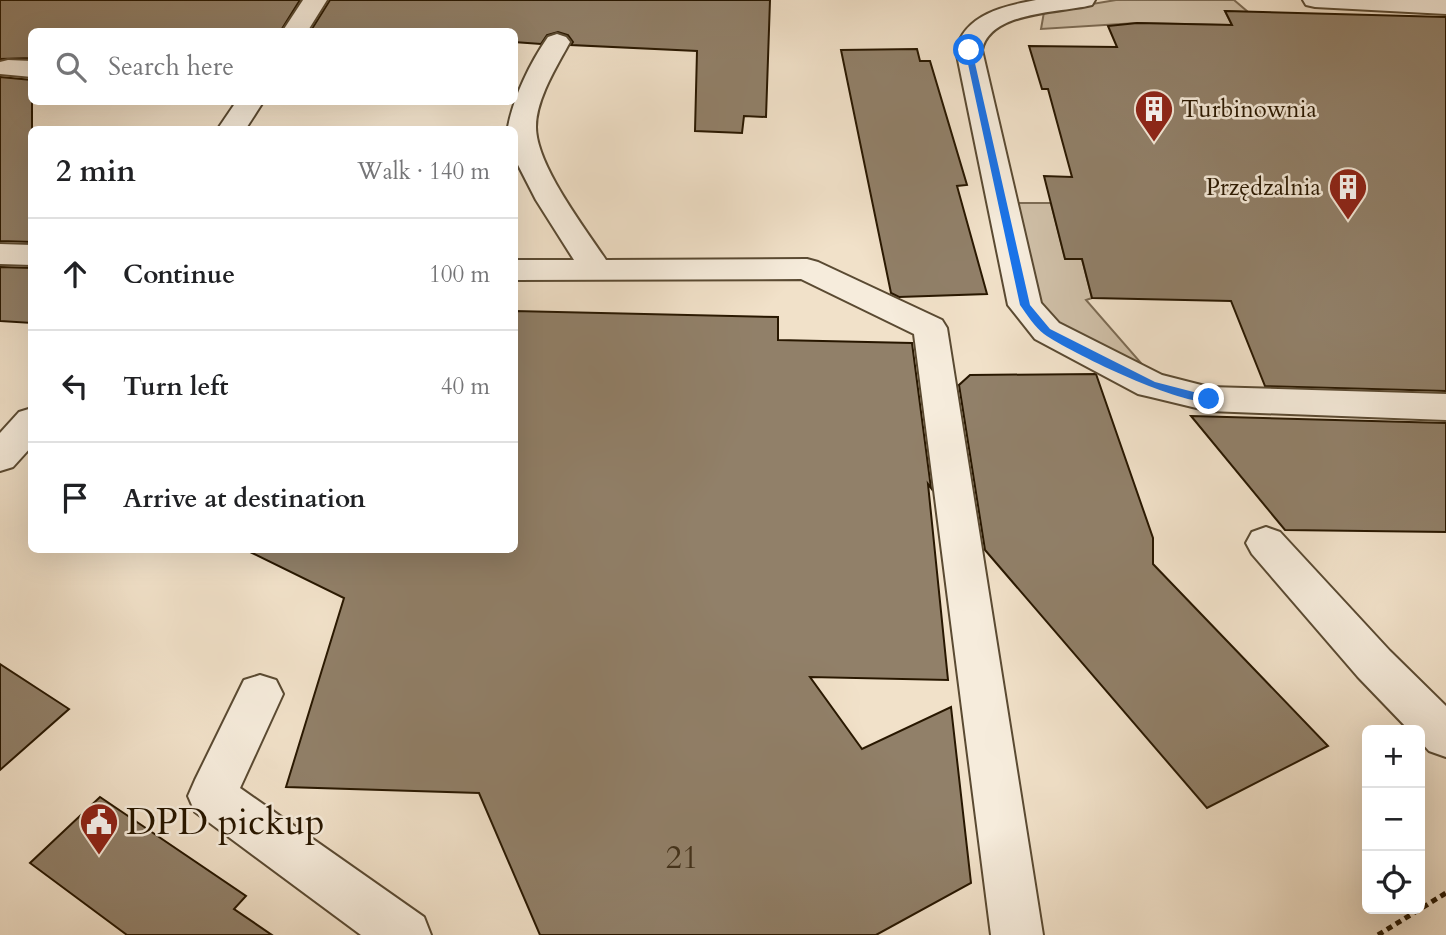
<!DOCTYPE html>
<meta charset="utf-8">
<style>
body{margin:0;font-family:Cardo,serif;background:#f2f2f2;color:#202124}
.controls{position:absolute;right:21px;bottom:21px;display:grid;overflow:hidden;border-radius:10px;box-shadow:0 7px 28px #0002}
.controls button{width:63px;height:63px;display:grid;place-items:center;padding:0;border:0;border-bottom:2px solid #e0e0e0;background:#fff;color:#202124;font:35px sans-serif}
.stop{position:absolute;width:21px;height:21px;margin:-16px;border:5px solid #1a73e8;border-radius:50%;background:#fff}
.stop.end{background:#1a73e8;border-color:#fff;box-shadow:0 2px 7px #0008}
.list{margin:0;padding:0;list-style:none}
h2{display:flex;justify-content:space-between;align-items:center;height:91px;margin:0;padding:0 28px;font-size:30px}
h2 small{font-size:23px;font-weight:400;color:#757577}
.list li{display:grid;grid-template-columns:46px 1fr auto;gap:21px;align-items:center;box-sizing:border-box;height:112px;padding:0 28px;border-top:2px solid #e0e0e0}
.list b{display:block;font-size:26px;white-space:nowrap}
.list em{font-size:23px;font-style:normal;color:#757577}
.icon{flex:none;width:38px;height:38px;fill:none;stroke:currentColor;stroke-width:2;stroke-linecap:round;stroke-linejoin:round}
.map{position:relative;flex:none;width:1446px;height:935px;overflow:hidden}
.search{position:absolute;background:#fff;box-shadow:0 7px 28px #0002;left:28px;top:28px;width:490px;height:77px;display:flex;align-items:center;gap:18px;box-sizing:border-box;padding:0 24px;border-radius:10px;color:#757577;font-size:26px}
.panel{position:absolute;background:#fff;box-shadow:0 7px 28px #0002;left:28px;top:126px;width:490px;height:427px;border-radius:10px}
.map>svg:first-child{display:block}
.green{fill:#cfbfa7;stroke:#7c6b54;stroke-width:2}
.building{fill:#918069;stroke:#281700;stroke-width:2}
.lines{fill:none;stroke-linecap:round;stroke-linejoin:round}
.minor-casing{stroke:#5a4a32;stroke-width:4}
.path{stroke:#281700;stroke-width:5;stroke-dasharray:6 4.5;stroke-linecap:butt}
.minor{fill:#f6ecdc;fill-rule:evenodd}
.route{fill:#1a73e8}
.labels{text-anchor:middle;dominant-baseline:central;stroke-width:5;stroke-linejoin:round;paint-order:stroke}
.far-poi-label{font-size:24px;fill:#281700;stroke:#f6ecdc;text-anchor:start}
.near-number-label{font-size:32px;fill:#42311a}
.near-poi-label{font-size:37px;fill:#281700;stroke:#f6ecdc;text-anchor:start}
</style>
<div class="map">
<svg width="1446" height="935" viewBox="0 0 1446 935">
<rect width="100%" height="100%" fill="#f1e1c9"/>
<filter id="stains"><feTurbulence type="fractalNoise" baseFrequency=".00286" numOctaves="4"/><feColorMatrix values="0 0 0 0 .2 0 0 0 0 .09 0 0 0 0 .02 0 0 0 .5 -.17"/></filter>
<radialGradient id="worn" r=".72"><stop offset=".6" stop-color="#630" stop-opacity="0"/><stop offset="1" stop-color="#630" stop-opacity=".3"/></radialGradient>
<g class="green">
<path d="M1116 0H1234L1248 12 1225 11 1232 25 1137 23 1041 29 1044 12Z"/>
<path d="M1007 203H1051L1065 258 1082 259 1092 298 1086 300 1141 363C1121 356 1099 349 1079 340 1031 317 1022 249 1007 203Z"/>
</g>
<g class="building">
<path d="M0 0H300L280 32H32V58L0 59Z"/>
<path d="M330 0H770L766 117 744 116 742 133 695 131 697 51 571 45 573 42 568 35 558 32 547 35 541 44 514 42V32H310Z"/>
<path d="M1225 11 1446 17V391L1265 386 1231 301 1092 298 1082 259H1065L1044 176 1072 177 1048 89H1042L1029 46 1117 47 1108 26 1137 23 1232 25Z"/>
<path d="M917 49 920 61H930L967 185 957 186 987 294 899 297 891 293 841 50Z"/>
<path d="M0 77 32 80V242L0 241Z"/>
<path d="M0 267 32 268V323L0 321Z"/>
<path d="M514 311 778 317V340L912 343 931 488 928 484 948 680 810 677 862 749 951 707 971 883 876 935H540L479 793 286 787 344 598 246 550H514Z"/>
<path d="M1096 374 1153 538V564L1328 746 1207 808 985 550 959 385 970 375Z"/>
<path d="M1191 416 1446 423V532L1285 530Z"/>
<path d="M0 664 69 709 0 770Z"/>
<path d="M100 797 246 896 234 909 272 935H127L30 863Z"/>
</g>
<g class="lines">
<g class="minor-casing">
<g id="minor">
<path d="M303 0H327L307 32H282Z"/>
<path d="M1036 0H1095L1092 5C1060 13 990 11 982 50L1041 303 1059 323 1162 375 1209 387 1446 394V420L1209 411 1151 397 1138 394 1035 339 1008 305 956 50C965 14 1004 6 1036 0Z"/>
<path d="M1303 0H1446V14L1315 7 1306 5Z"/>
<path d="M557 34 566 37 570 42C557 66 536 99 536 127 536 165 585 228 606 260L807 259 818 262 942 320 947 328 1043 935H991L914 334 801 279 514 280V260H574L536 200 515 159 514 130H508V127C514 96 530 63 548 37Z"/>
<path d="M8 60 32 61V77L0 74V62Z"/>
<path d="M236 102H263L245 130H217Z"/>
<path d="M0 244 32 245V265L0 264Z"/>
<path d="M32 408V446L13 467 0 471V433L19 412Z"/>
<path d="M1266 527 1280 532 1390 651 1446 706V757L1429 751 1420 741V730H1409L1358 677 1252 554 1246 543 1252 532Z"/>
<path d="M260 675 276 680 283 694 240 788 424 917 431 935H361L195 812 188 796 195 780 244 680Z"/>
</g>
</g>
<path class="path" d="M1378 935 1446 893"/>
<use href="#minor" class="minor"/>
</g>
<path class="route" d="M969 48 972 50 1030 305 1050 329 1155 382 1213 397V402C1181 406 1073 354 1044 334 1035 327 1027 315 1020 305L965 50Z"/>
<defs>
<g id="building-pin" transform="scale(2.0125)"><path d="M0 17L-7.5 6A9.5 9.5 0 1 1 7.5 6Z" fill="#8f2418" stroke="#f6ecdc"/><path d="M-4-6H4V6H1V3H-1V6H-4ZM-2.5-4.3h1.7v1.8h-1.7ZM.8-4.3h1.7v1.8H.8ZM-2.5-1h1.7V.8h-1.7ZM.8-1h1.7V.8H.8Z" fill="#fff"/></g>
<g id="civic-pin" transform="scale(2.0125)"><path d="M0 17L-7.5 6A9.5 9.5 0 1 1 7.5 6Z" fill="#8f2418" stroke="#f6ecdc"/><path d="M-.6-6.5H3V-4.5H.6V-3L4-1V1h2V6H-6V1h2V-1L-.6-3ZM-1.2 2.5V6h2.4V2.5Z" fill="#fff"/></g>
</defs>
<g fill-rule="evenodd">
<use href="#building-pin" x="1154" y="109"/>
<use href="#building-pin" x="1348" y="187"/>
<use href="#civic-pin" x="99" y="822"/>
</g>
<g class="labels">
<g class="far-poi-label">
<text x="1181" y="109">Turbinownia</text>
<text x="1321" y="187" text-anchor="end">Przędzalnia</text>
</g>
<g class="near-number-label">
<text x="682" y="858">21</text>
</g>
<g class="near-poi-label">
<text x="126" y="822">DPD pickup</text>
</g>
</g>
<rect width="100%" height="100%" filter="url(#stains)"/>
<rect width="100%" height="100%" fill="url(#worn)"/>
</svg>
<div class="controls">
<button>+</button>
<button>−</button>
<button><svg class="icon" aria-label="locate" viewBox="0 0 24 24"><circle cx="12" cy="12" r="6"/><path d="M12 2v4M12 18v4M2 12h4M18 12h4"/></svg></button>
</div>
<div class="stop" style="left:969px;top:50px"></div>
<div class="stop end" style="left:1209px;top:399px"></div>
<div class="search"><svg class="icon" aria-label="search" viewBox="0 0 24 24"><circle cx="10" cy="10" r="6"/><path d="M15 15l6 6"/></svg>Search here</div>
<section class="panel">
<h2>2 min<small>Walk · 140 m</small></h2>
<ul class="list">
<li><svg class="icon" aria-label="ahead" viewBox="0 0 24 24"><path d="M12 20V5M6 11l6-6 6 6"/></svg><div><b>Continue</b></div><em>100 m</em></li>
<li><svg class="icon" aria-label="left" viewBox="0 0 24 24"><path d="M17 20v-9H6M10 6l-5 5 5 5"/></svg><div><b>Turn left</b></div><em>40 m</em></li>
<li><svg class="icon" aria-label="arrive" viewBox="0 0 24 24"><path d="M6 21V4h12l-3 4 3 4H6"/></svg><div><b>Arrive at destination</b></div></li>
</ul>
</section>
</div>
